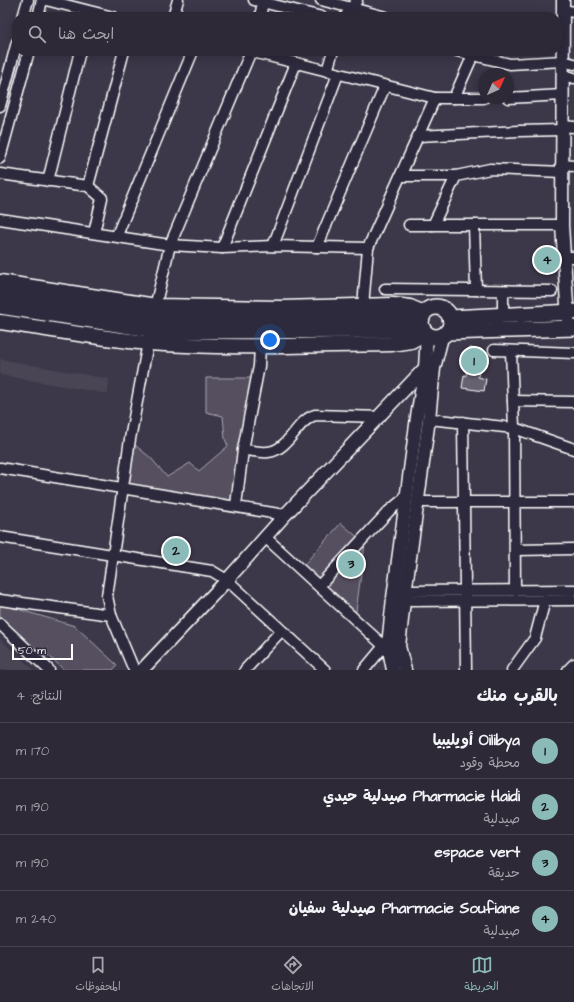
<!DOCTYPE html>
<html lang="ar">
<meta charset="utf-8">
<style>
body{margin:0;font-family:"Architects Daughter","Playpen Sans Arabic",sans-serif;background:#35313f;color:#f1f3f6;direction:rtl}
.compass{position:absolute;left:478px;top:68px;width:36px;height:36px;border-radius:50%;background:#2d2937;box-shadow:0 2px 10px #0003;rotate:45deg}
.scale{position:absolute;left:12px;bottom:10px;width:61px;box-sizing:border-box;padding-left:4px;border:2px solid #fff;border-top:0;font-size:11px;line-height:14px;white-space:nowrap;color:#fff;-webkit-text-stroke:3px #2f2a3d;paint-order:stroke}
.you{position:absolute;left:270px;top:340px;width:14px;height:14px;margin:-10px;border:3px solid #fff;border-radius:50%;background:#1a73e8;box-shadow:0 0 0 6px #1a73e833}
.badge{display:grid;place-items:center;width:26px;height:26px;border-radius:50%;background:#8bbbb9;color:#111;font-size:13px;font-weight:700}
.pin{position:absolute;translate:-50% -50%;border:2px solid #fff;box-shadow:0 1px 4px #0006}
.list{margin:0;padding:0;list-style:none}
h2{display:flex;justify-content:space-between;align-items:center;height:52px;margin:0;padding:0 16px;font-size:17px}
h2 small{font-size:13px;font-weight:400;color:#a7a6ad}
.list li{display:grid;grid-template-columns:26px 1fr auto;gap:12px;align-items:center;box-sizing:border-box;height:56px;padding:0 16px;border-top:1px solid #484552}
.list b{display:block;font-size:15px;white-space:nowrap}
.list p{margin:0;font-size:13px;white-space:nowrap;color:#a7a6ad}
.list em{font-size:13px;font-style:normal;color:#a7a6ad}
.icon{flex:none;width:22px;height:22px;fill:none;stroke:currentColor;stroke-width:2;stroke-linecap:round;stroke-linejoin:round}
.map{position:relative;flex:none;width:574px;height:670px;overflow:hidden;direction:ltr}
.search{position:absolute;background:#2d2937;box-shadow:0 2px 10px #0003;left:12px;right:12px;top:12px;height:44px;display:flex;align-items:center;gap:10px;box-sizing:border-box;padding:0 14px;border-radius:16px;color:#a7a6ad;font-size:15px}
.sheet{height:276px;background:#2d2937}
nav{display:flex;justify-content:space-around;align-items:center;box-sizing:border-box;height:56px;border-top:1px solid #484552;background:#2d2937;font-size:11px;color:#a7a6ad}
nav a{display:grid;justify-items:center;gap:2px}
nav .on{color:#8bbbb9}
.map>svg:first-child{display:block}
.built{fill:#494455}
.green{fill:#555060;stroke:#aaa8b0}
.building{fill:#666270;stroke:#fff}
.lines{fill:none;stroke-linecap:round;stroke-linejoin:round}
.minor-casing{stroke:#fff;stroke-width:13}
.tertiary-casing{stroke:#fff;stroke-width:15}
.secondary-casing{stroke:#fff;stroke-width:17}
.primary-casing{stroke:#fff;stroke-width:18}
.minor{stroke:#2f2a3d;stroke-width:10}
.tertiary{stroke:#2f2a3d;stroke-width:12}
.secondary{stroke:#2f2a3d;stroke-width:14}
.primary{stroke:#2f2a3d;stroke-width:15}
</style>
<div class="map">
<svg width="574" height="670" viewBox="0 0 574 670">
<rect width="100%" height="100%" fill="#3c3749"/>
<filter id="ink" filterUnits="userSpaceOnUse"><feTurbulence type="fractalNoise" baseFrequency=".025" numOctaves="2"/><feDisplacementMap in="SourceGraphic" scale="8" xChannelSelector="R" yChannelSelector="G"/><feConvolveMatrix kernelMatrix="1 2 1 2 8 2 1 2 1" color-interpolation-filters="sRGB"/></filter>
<g filter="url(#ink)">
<g class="built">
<path d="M0 359 109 379 108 394 0 375Z"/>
<path d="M0 639 34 670H0Z"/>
</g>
<g class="green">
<path d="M206 378H255L233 504 123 488 130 441 151 458 167 477 190 463 199 471 228 446 225 439 223 416 206 412Z"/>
<path d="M341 523 361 540 366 536 355 619 300 569Z"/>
<path d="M0 604 75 626 117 665 113 670H64L48 655 42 660 0 621Z"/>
</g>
<path class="building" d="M470 348 482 350 478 377 486 379 484 391 462 388 464 375 466 376Z"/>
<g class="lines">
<g class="minor-casing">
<g id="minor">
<path d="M46 0 113 17"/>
<path d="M254 0 322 17"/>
<path d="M321 0 386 17"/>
<path d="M563 10 574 12"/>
<path d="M23 17 28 0"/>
<path d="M38 17 42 0"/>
<path d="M173 17 178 0"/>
<path d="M260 17 263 2"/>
<path d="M345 17 357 0"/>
<path d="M249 51 435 98H484"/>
<path d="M457 51 510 64 563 61 574 64"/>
<path d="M327 71 333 51"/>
<path d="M563 75 574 78"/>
<path d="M454 98 473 55"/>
<path d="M508 98 563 95"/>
<path d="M0 106 17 42"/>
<path d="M563 126 574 127"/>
<path d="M418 136 519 131 562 130"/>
<path d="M0 158 29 51"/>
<path d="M561 165 574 166"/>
<path d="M0 174 88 186 102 198 94 233"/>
<path d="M402 176H456L490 169 562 172"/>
<path d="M48 181 80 51"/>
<path d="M88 186 124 51"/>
<path d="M0 219 170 245 222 248 273 246 368 248"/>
<path d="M409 225H562"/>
<path d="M433 225 456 176"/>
<path d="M474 225 476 290"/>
<path d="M117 235 193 51"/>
<path d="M273 246 338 74"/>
<path d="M317 247 385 86"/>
<path d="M222 248 296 63"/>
<path d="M564 257H574"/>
<path d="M385 289 552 291"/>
<path d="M363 306 368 248 435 98"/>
<path d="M154 311 170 245 251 51"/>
<path d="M503 316V291"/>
<path d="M494 350 574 353"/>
<path d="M511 351 514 428 515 590"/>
<path d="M513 401 574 402"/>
<path d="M429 419 514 428 574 449"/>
<path d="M463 422 466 670"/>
<path d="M243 450C251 450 260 453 268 452 289 450 296 421 315 415L380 417"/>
<path d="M0 468 285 515"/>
<path d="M418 502H574"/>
<path d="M236 505 243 450 259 366 260 346"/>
<path d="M0 537 212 571 227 580 325 670"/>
<path d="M265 537 384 646H395"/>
<path d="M516 550 574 549"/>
<path d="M319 586 389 511 406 497"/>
<path d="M405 591 574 590"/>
<path d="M0 600 111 615"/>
<path d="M404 601 574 600"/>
<path d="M0 624 49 670"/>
<path d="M134 670 111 615 107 596 130 439 149 337"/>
<path d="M245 670 281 631"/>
<path d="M364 670 384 646"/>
<path d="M512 670 535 638 545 600"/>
<path d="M568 670 574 664"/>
</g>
</g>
<g class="tertiary-casing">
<g id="tertiary">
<path d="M563 0 562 225 568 320"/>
<path d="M142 670 227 580 285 515 425 368H434"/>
<path d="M393 670 388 645 393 598 417 417 425 368 427 334"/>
<path d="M405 670 399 646 404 601 429 419 434 368 441 341 444 334"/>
</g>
</g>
<g class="secondary-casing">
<g id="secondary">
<path d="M0 282 156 306 282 308 393 305 410 307 424 313"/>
<path d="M0 322C49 329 98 338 148 343 229 349 310 345 391 344L411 341 426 333"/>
</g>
</g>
<g class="primary-casing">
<g id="primary">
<path d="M0 293 152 316C241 323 332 319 422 318"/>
<path d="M0 306 150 329 173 331 423 330"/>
<circle cx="436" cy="322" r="15"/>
<path d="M450 318 574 312"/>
<path d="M447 332 574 328"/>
</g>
</g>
<use href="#minor" class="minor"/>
<use href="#tertiary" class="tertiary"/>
<use href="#secondary" class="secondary"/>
<use href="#primary" class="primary"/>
</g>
</g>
</svg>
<svg class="compass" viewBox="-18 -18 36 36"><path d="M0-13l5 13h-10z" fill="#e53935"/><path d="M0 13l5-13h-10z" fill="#a7a6ad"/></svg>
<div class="scale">50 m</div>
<div class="you"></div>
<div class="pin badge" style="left:474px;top:361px">1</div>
<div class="pin badge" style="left:176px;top:551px">2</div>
<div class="pin badge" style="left:351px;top:564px">3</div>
<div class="pin badge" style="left:547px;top:260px">4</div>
<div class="search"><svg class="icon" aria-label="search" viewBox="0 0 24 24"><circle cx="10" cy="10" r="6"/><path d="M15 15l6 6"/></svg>ابحث هنا</div>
</div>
<section class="sheet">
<h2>بالقرب منك<small>النتائج: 4</small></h2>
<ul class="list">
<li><span class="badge">1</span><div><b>Oilibya أويليبيا</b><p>محطة وقود</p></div><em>170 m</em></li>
<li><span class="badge">2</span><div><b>Pharmacie Haidi صيدلية حيدي</b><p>صيدلية</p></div><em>190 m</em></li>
<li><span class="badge">3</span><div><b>espace vert</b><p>حديقة</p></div><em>190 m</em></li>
<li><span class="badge">4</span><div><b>Pharmacie Soufiane صيدلية سفيان</b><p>صيدلية</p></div><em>240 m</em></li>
</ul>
</section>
<nav>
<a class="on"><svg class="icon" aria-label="map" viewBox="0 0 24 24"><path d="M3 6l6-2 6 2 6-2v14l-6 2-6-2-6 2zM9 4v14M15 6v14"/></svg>الخريطة</a>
<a><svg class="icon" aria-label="directions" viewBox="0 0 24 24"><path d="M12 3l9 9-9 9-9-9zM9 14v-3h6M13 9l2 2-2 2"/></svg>الاتجاهات</a>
<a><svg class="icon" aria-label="saved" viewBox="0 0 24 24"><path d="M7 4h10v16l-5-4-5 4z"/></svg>المحفوظات</a>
</nav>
